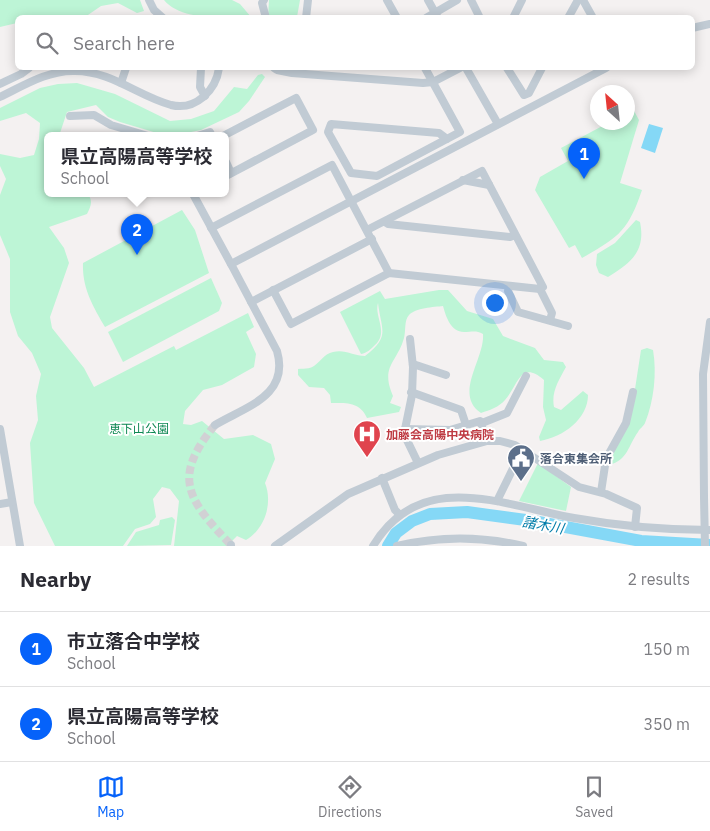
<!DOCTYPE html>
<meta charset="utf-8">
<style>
body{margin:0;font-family:"IBM Plex Sans","Noto Sans JP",sans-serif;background:#f7f7f7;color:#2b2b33}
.compass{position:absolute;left:590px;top:85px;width:45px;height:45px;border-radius:50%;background:#fff;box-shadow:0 2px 12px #0003;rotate:333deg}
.you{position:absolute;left:494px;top:302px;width:18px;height:18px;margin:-12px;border:4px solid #fff;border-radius:50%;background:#1a73e8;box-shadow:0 0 0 8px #1a73e833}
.badge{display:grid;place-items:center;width:32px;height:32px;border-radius:50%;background:#0562fa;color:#fff;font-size:16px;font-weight:700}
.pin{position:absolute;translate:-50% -41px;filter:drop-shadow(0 1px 2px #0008)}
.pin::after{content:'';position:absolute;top:26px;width:18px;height:15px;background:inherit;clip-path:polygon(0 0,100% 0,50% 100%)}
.popup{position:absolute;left:44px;top:132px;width:185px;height:65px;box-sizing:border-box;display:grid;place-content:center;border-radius:8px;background:#fff;filter:drop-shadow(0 1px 4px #0005);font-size:16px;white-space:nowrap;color:#7c7c81}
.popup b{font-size:19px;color:#2b2b33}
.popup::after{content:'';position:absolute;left:50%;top:100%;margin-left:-10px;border:10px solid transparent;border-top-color:#fff}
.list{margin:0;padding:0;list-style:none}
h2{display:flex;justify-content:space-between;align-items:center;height:65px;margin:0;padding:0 20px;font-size:21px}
h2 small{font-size:16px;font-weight:400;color:#7c7c81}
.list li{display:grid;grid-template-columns:32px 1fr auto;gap:15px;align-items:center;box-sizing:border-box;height:75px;padding:0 20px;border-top:1px solid #e1e1e2}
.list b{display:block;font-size:19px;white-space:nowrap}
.list p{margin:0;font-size:16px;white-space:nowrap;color:#7c7c81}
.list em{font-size:16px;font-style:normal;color:#7c7c81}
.icon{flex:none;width:28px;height:28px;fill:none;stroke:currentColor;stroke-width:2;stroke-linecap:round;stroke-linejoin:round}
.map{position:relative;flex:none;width:710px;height:546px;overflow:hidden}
.search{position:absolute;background:#fff;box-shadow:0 2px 12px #0003;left:15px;right:15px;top:15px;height:55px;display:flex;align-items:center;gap:12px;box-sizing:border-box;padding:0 18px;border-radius:8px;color:#7c7c81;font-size:19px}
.sheet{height:215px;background:#fff}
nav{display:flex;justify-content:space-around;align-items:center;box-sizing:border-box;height:70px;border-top:1px solid #e1e1e2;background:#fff;font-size:14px;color:#7c7c81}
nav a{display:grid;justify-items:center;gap:2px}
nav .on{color:#0562fa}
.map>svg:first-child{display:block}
.green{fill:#bdf5d6}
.water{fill:#85d8f6}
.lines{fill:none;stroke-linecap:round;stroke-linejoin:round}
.river{stroke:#85d8f6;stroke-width:12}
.minor-tunnel{stroke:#d1d1d4;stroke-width:8;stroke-dasharray:8 4;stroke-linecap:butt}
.minor{stroke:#c1cbd4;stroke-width:8}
.minor-bridge{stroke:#c1cbd4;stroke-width:8}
.labels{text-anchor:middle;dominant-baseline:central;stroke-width:4;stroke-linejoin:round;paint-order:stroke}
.park-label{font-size:12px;fill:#0d8752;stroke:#fff}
.health-label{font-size:12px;font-weight:bold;fill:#be3a42;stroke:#fff;text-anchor:start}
.service-label{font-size:12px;font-weight:bold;fill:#4e5e75;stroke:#fff;text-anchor:start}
.water-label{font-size:14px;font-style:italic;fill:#027daa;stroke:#fff}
</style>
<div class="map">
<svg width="710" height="546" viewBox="0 0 710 546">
<rect width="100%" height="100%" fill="#f4f1f1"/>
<g class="green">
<path d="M0 0H140L144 11 137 13 118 3 101 6 85 17 18 18 17 23 0 27Z"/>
<path d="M164 0H232L240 4 251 17C226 18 181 21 164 0Z"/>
<path d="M269 0H300L297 17H268Z"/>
<path d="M262 74 265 77 249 101 239 112 201 130 176 135 157 133 120 122 108 117 96 105 67 112 59 136H48V194H88C93 201 91 206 87 214L49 227 64 248 69 263 50 317 52 328 84 368 94 387 174 346 176 350 248 313 254 327 246 332 256 354 254 367 222 385 203 390 185 411 183 424 191 425 202 421 224 439 253 435 271 444 275 459 265 483C273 503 265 529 246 540L237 536 227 546H174L179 501 170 489 162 487 153 499 156 517 150 524 135 529 123 546H55L34 503 30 443 38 420 36 396 41 374 32 353 18 336 10 312V259L0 235V195L6 179 0 166V154L20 158 34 155 39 139 40 123 26 113 0 121V108L40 88 58 84 77 83 115 94 170 121 191 119 214 111 234 87 247 89 258 75Z"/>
<path d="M633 109 639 120 620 183 642 190C628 231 619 237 582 258L575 245 569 248 535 190 540 177 568 161 561 148 608 123 628 122V112Z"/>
<path d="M182 210 195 230 209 273 105 327C93 306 82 288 83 263Z"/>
<path d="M636 220 640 222C646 251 631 263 608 277L599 273 596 265 597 254 615 243Z"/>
<path d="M211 278 222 303 219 311 123 362 108 332Z"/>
<path d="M439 290H448L467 311 493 319 503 336 535 348 544 360 563 362 566 367C559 380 551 392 554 407L561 410 583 391 588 395C588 419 563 437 540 441L539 437 546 420 543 407 544 380C520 359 518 386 505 400 499 407 490 410 481 413 453 394 485 359 483 334 476 330 472 332 464 332 451 332 446 317 443 306 434 307 415 308 409 315 404 320 406 331 404 338 397 363 380 366 393 396L390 403 401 407 399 412 367 418C360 402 347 403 331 403L330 395 324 388 309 387 298 375V369C304 368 308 370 314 366 321 361 324 354 333 352 345 349 354 356 365 356 391 336 381 330 378 303 374 317 389 332 375 345 371 349 367 353 361 354L340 312 380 291 385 299Z"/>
<path d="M647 348 653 350C657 373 654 401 645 423 644 426 640 428 638 432 628 446 628 460 609 465L635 389 641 350Z"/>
<path d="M538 463 571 487 566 511 519 501Z"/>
<path d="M172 517 175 520 171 545 127 546 136 532 159 525 160 520Z"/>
</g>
<path class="water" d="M649 124 663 128 655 153 641 148Z"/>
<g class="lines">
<path class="river" d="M388 546 396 533 412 521 430 514 467 512 533 521 641 541 710 545"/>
<path class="minor-tunnel" d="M215 425C171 478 188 500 231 545"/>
<g class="minor">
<path d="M149 0 154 10 163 18"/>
<path d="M264 0 262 3 266 18"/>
<path d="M387 0 397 18"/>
<path d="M428 0 438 18"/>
<path d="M471 0 480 18"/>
<path d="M583 0 593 18"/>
<path d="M306 18 308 0"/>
<path d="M426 18 457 0"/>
<path d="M513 18 522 0"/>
<path d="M568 18 578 0"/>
<path d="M692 28 710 24"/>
<path d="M201 68 200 87 205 96"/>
<path d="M274 68 277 70 292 73 423 83 433 82 460 68"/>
<path d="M425 68 460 132 377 176 351 173 328 132 331 124 439 133 447 139"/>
<path d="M466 68 498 124"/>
<path d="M507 68 524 95 529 93 542 68"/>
<path d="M121 83 126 68"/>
<path d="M0 84 21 74 29 68"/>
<path d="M0 97C23 86 48 70 75 71 111 71 138 96 171 105 196 111 216 90 219 68"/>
<path d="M70 116 94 115 111 125 148 136"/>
<path d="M197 136 210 132 212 136"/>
<path d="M223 136 296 98 313 130 226 176"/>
<path d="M226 162 231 173"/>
<path d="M463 180 489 185"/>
<path d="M193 194 231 264"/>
<path d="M385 222 388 224 510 237 515 235"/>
<path d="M211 228 332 165 389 273"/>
<path d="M509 286 508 291 518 312 568 326"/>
<path d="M540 289 552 313 550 320"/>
<path d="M273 290 291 324 389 273 540 289 543 287 482 171 367 230"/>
<path d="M251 302 372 239"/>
<path d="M410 339 413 367 412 395 404 434 418 463"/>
<path d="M413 364 446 375"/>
<path d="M411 392 461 410 466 425"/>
<path d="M482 423 507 413 526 376"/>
<path d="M215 425C245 407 290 396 277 351L231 264 606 68"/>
<path d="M0 429 20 546"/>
<path d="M405 429 450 430 480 421 487 441"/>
<path d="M382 478 395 510 400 515"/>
<path d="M601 492 606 459 626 423 633 392"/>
<path d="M704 497 703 374 710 322"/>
<path d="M497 501 522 450"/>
<path d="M0 504 12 502"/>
<path d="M231 545V546"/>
<path d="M275 546 348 494 438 455 487 441H500L515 445 579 487 606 494 637 508 635 527"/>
<path d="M373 546C421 467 502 505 574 518 619 526 664 530 710 530"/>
<path d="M397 546C439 536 481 536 523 546"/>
</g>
<path class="minor-bridge" d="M704 497 705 546"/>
</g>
<defs>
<g id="hospital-pin" transform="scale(1.4375)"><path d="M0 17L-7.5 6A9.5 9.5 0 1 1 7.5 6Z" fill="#e0444e" stroke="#fff"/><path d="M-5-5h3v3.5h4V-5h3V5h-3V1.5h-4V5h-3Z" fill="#fff"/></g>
<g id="civic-pin" transform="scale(1.4375)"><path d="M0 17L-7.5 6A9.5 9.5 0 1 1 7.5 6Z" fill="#5c6f8a" stroke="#fff"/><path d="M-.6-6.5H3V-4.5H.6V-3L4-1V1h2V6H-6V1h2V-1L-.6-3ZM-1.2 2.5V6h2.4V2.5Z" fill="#fff"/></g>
</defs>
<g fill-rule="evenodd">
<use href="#hospital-pin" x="367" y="434"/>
<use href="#civic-pin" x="521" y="458"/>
</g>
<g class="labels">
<g class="park-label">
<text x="139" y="428">恵下山公園</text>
</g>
<g class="health-label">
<text x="386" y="434">加藤会高陽中央病院</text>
</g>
<g class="service-label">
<text x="540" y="458">落合東集会所</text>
</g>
<g class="water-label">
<text transform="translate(543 525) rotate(10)">諸木川</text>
</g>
</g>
</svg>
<svg class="compass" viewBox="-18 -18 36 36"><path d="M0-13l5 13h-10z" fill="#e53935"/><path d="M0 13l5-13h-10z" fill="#7c7c81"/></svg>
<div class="you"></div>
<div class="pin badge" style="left:584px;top:179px">1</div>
<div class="pin badge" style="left:137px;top:255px">2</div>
<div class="popup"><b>県立高陽高等学校</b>School</div>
<div class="search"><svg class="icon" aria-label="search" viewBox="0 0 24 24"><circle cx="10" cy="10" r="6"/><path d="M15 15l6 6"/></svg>Search here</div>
</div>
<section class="sheet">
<h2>Nearby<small>2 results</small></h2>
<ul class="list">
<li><span class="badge">1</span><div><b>市立落合中学校</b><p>School</p></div><em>150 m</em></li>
<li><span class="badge">2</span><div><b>県立高陽高等学校</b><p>School</p></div><em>350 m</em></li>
</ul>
</section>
<nav>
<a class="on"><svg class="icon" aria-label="map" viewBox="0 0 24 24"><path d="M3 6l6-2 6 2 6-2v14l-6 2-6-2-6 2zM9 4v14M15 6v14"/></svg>Map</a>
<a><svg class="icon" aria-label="directions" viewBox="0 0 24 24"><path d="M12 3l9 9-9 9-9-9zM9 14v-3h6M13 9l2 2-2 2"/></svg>Directions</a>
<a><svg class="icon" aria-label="saved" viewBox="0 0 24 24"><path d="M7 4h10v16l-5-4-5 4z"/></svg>Saved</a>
</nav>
